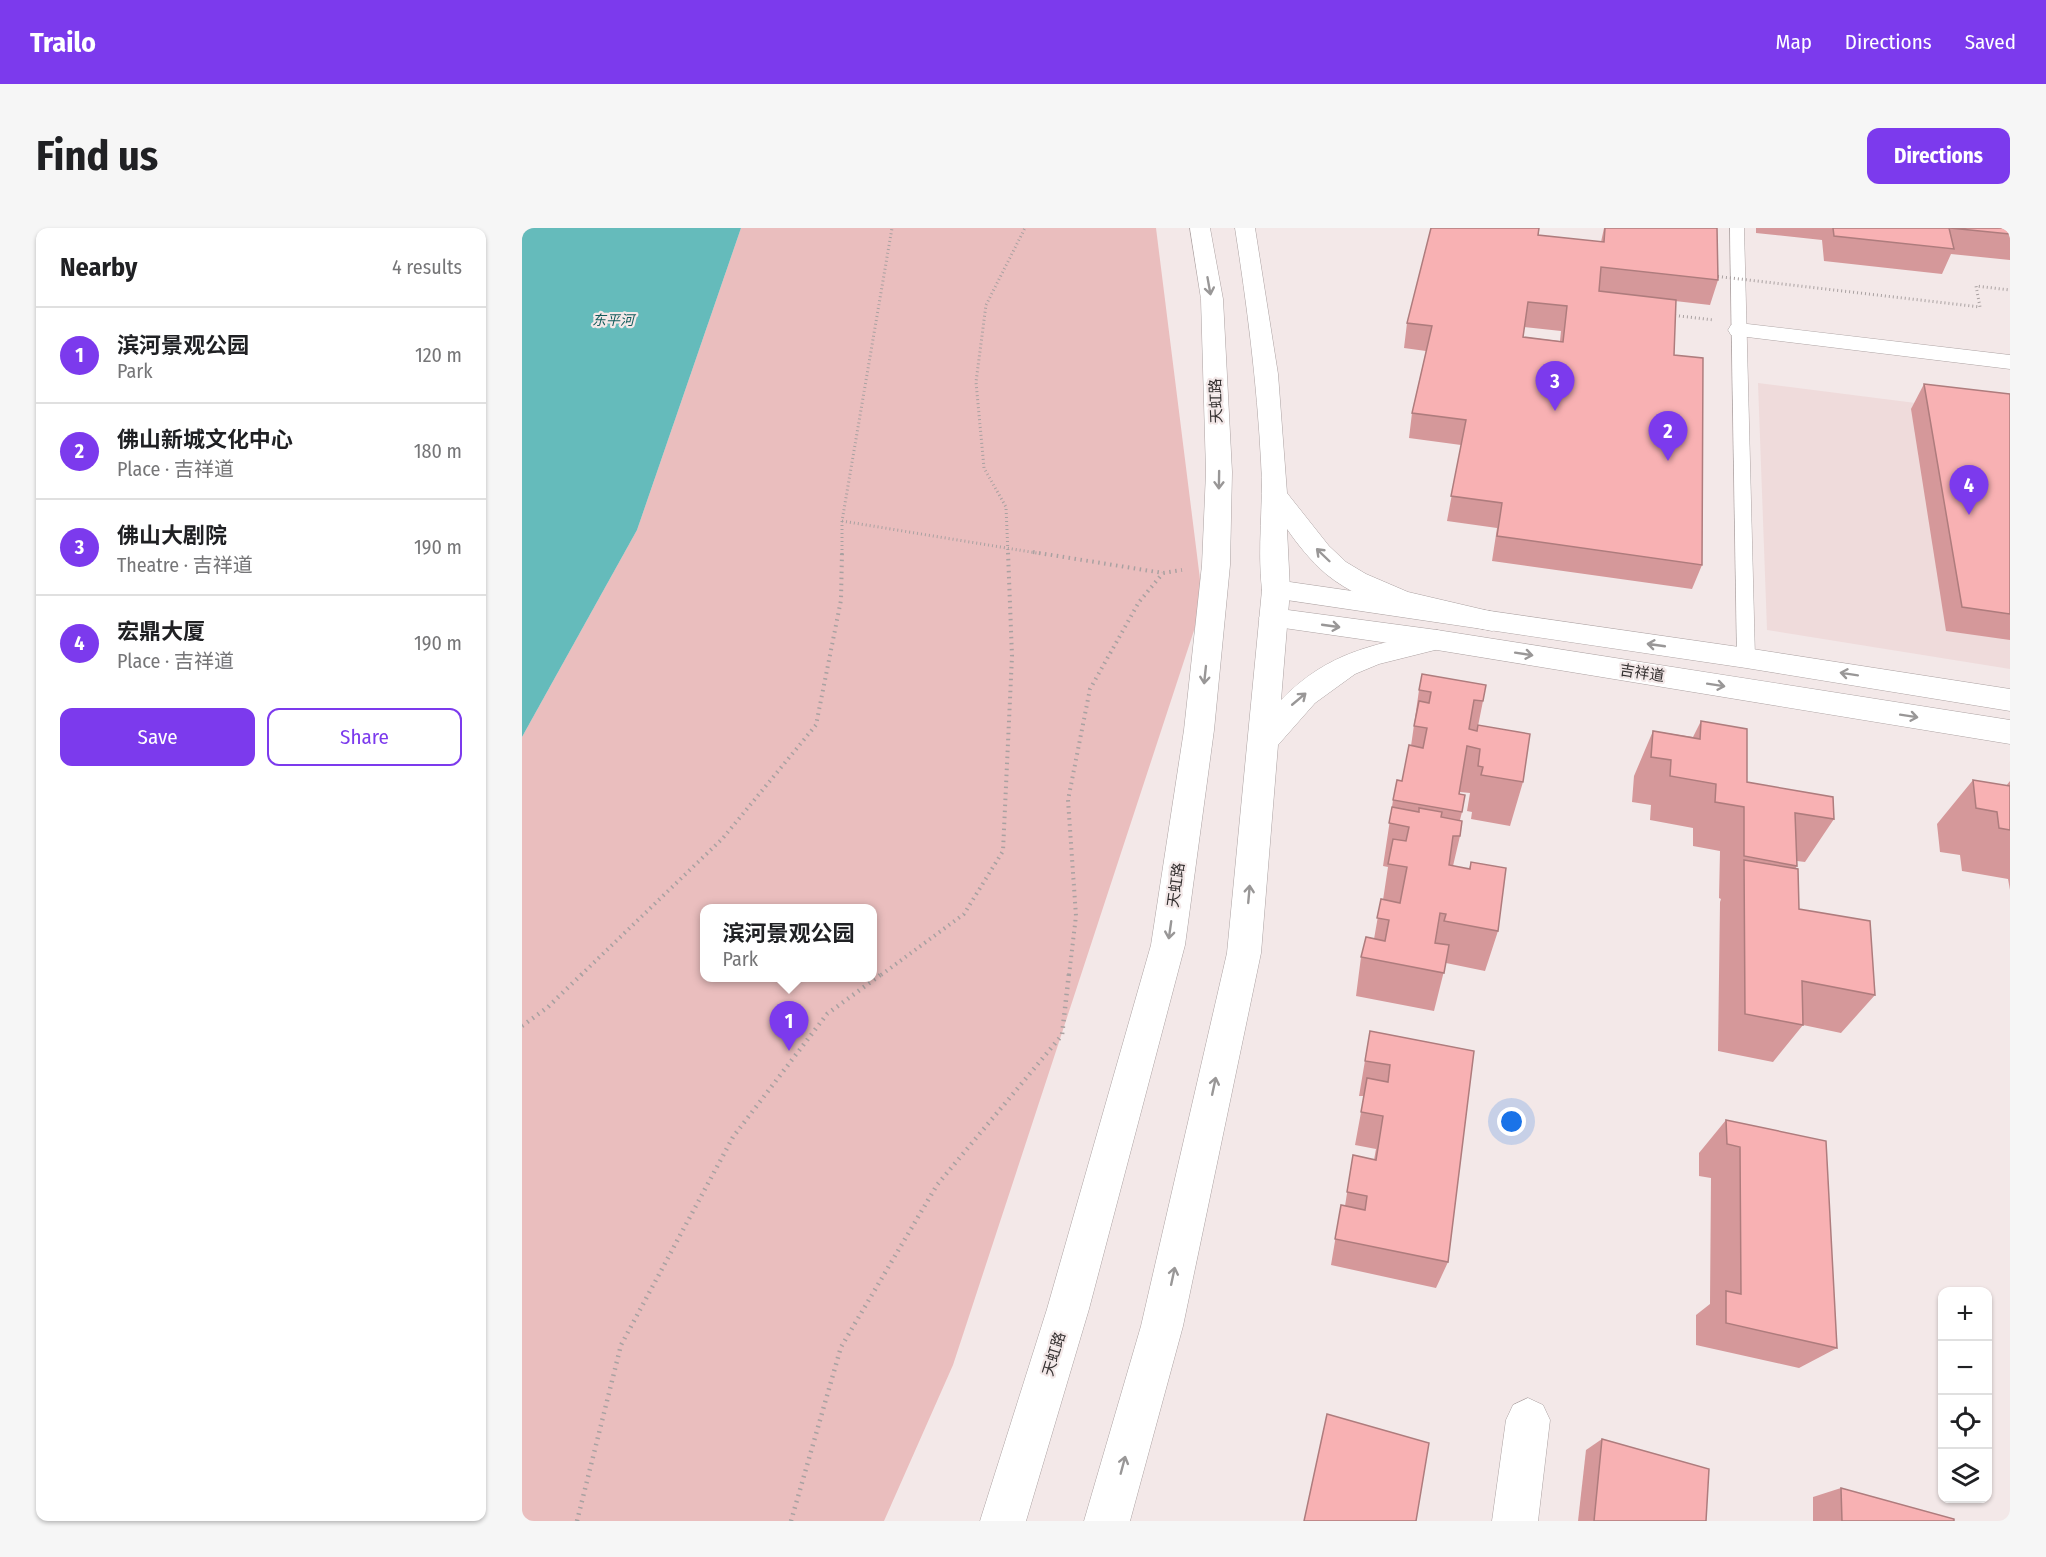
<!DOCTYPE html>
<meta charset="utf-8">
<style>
body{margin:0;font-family:"Fira Sans Condensed","Noto Sans SC",sans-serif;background:#f6f6f6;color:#202124}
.controls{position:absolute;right:18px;bottom:18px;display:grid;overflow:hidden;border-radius:12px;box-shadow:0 2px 4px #0004}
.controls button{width:54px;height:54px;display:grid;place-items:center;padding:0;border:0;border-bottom:2px solid #e0e0e0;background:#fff;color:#202124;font:30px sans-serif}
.you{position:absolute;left:990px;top:894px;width:21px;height:21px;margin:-15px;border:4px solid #fff;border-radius:50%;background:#1a73e8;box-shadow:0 0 0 9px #1a73e833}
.badge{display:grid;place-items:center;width:39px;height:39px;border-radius:50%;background:#7c3aed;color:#fff;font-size:20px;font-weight:700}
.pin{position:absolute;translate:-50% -50px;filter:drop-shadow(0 2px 3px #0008)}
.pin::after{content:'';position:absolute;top:32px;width:21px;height:18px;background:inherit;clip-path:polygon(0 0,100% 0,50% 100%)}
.popup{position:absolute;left:178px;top:676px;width:177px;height:78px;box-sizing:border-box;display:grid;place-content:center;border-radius:12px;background:#fff;filter:drop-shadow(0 2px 4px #0005);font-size:20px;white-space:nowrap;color:#757577}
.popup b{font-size:22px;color:#202124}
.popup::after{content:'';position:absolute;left:50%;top:100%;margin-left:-12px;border:12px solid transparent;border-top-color:#fff}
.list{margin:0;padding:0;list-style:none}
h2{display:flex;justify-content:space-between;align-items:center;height:78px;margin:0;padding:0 24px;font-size:26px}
h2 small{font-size:20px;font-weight:400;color:#757577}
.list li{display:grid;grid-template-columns:39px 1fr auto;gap:18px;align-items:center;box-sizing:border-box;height:96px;padding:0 24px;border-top:2px solid #e0e0e0}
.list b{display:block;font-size:22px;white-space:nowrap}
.list p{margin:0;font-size:20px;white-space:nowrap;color:#757577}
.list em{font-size:20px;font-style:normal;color:#757577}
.actions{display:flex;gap:12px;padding:18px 24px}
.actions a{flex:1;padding:14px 0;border:2px solid #7c3aed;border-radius:12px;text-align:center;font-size:21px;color:#7c3aed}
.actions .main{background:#7c3aed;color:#fff}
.icon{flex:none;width:33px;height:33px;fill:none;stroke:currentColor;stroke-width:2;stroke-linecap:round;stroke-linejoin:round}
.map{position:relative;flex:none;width:1488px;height:1293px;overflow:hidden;border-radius:12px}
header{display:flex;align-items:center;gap:36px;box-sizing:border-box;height:84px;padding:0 30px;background:#7c3aed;color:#fff}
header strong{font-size:28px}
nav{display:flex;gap:33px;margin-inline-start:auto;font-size:21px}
.intro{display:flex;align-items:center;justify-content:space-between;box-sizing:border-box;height:144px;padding:0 36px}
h1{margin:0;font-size:42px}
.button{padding:15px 27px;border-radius:12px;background:#7c3aed;color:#fff;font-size:21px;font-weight:700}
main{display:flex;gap:36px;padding:0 36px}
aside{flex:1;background:#fff;border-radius:12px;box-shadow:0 2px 4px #0004}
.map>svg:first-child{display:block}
.built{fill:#efdbdb}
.green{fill:#eabebe;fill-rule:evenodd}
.water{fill:#65bbbb}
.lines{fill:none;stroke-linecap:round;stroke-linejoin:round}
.service-casing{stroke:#aca2a2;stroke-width:1}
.pedestrian-casing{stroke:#aca2a2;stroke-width:1}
.minor-casing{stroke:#aca2a2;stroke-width:1}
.tertiary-casing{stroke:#aca2a2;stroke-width:1}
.secondary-casing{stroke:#aca2a2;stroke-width:1}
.path-far2{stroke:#a9a1a1;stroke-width:3;stroke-dasharray:1 3;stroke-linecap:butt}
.path-far1{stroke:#a9a1a1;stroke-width:4;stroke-dasharray:1.5 4.5;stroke-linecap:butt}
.path{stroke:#a9a1a1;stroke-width:4.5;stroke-dasharray:1.5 5;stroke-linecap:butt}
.service{fill:#fff;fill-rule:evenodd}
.pedestrian{fill:#fff;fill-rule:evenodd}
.minor{fill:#fff;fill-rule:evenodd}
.tertiary{fill:#fff;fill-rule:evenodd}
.secondary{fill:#fff;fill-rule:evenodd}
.path-bridge{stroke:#a9a1a1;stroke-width:3;stroke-dasharray:1 3;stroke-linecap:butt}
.wall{fill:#d5989a;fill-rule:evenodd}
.building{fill:#f8b1b3;stroke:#ae7c7d;stroke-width:1.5;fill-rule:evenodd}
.oneway{stroke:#999797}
.labels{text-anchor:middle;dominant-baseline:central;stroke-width:4.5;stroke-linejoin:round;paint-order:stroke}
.far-water-label{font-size:14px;font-style:italic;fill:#125c5c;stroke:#f3e8e8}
.street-label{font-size:15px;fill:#332f2f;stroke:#f3e8e8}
</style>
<header>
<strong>Trailo</strong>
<nav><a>Map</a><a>Directions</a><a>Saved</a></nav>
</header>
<div class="intro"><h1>Find us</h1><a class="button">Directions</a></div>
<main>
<aside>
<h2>Nearby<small>4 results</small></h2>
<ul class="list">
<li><span class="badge">1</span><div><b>滨河景观公园</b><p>Park</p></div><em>120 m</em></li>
<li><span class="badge">2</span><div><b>佛山新城文化中心</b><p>Place · 吉祥道</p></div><em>180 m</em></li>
<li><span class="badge">3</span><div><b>佛山大剧院</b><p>Theatre · 吉祥道</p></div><em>190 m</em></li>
<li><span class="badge">4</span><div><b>宏鼎大厦</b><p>Place · 吉祥道</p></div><em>190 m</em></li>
</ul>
<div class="actions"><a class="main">Save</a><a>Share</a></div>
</aside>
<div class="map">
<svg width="1488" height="1293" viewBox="0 0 1488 1293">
<rect width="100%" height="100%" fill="#f3e8e8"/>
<path class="built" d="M1236 155 1488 187V441L1245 402Z"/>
<path class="green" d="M219 0H634L681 375 431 1137 362 1293H0V509L115 302ZM183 680H351V750H183Z"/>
<path class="water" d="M0 0H219L115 302 0 509Z"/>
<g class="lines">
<g class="service-casing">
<path id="service" d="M1208 0H1222L1233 430 1230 435 1224 437 1218 435 1215 430Z"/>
</g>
<g class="pedestrian-casing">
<path id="pedestrian" d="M1217 95 1488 127V141L1209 107 1206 102 1209 97Z"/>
</g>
<g class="minor-casing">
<path id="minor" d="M1006 1170 1021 1177 1028 1192 1016 1293H970L984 1192 991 1177Z"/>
</g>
<g class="tertiary-casing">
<g id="tertiary">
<path d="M754 352 1224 420 1488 461V483L1224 440 744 369 740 362 744 355Z"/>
<path d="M751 380 915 402 1488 492V516L915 422 741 397 737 390 741 383Z"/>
</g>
</g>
<g class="secondary-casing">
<g id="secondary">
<path d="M668 0H688L701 71 710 244 708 337 692 502 663 717 567 1081 504 1293H458L525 1081 629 717 662 502 680 337 684 244 679 71Z"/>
<path d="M713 0H733L756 146 765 265 807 318 824 334 844 346 886 364 980 386 984 393 980 400 970 403C915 391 849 383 804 346 789 333 776 317 765 301L768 362 759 472C808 422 851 418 915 402L925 405 929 412 925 419 857 436 833 446 793 475 756 517 739 725 661 1098 608 1293H562L619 1098 705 725 740 362C735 319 742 276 739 233 735 155 725 77 713 0Z"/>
</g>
</g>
<g class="path-far2">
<path d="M1149 87 1192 92"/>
<path d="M320 293 521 326"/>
<path d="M320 326V293L370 0"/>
<path d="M486 326 484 279 462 240 454 154 464 77 503 0"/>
</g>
<g class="path-far1">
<path d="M511 324 641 345 660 342"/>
<path d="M59 747 201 610 294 497 319 372 320 324"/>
<path d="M359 747 442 686 481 623 490 428 486 324"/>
<path d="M547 747 554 688 546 572 568 461 617 374 641 345"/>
</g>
<g class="path">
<path d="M0 798 26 779 61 745"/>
<path d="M55 1293 99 1117 211 909 305 786 361 745"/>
<path d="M269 1293 319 1119 415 957 540 807 547 745"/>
</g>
<use href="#service" class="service"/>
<use href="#pedestrian" class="pedestrian"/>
<use href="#minor" class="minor"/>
<use href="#tertiary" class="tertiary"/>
<use href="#secondary" class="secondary"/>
<path class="path-bridge" d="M1192 48 1458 79 1454 58 1488 62"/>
</g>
<g class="wall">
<path d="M1082 0H1195L1196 52 1188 77 1153 73 1152 127 1180 337 1170 361 970 333 975 300 925 293 939 217 887 210 890 185 904 123 882 120 885 95 1016 7 1079 14ZM1002 99 1039 103 1038 113 1001 109Z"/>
<path d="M1234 0H1488V32L1429 26 1420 46 1302 33 1300 12 1234 5Z"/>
<path d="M1402 156 1488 166V412L1424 403 1389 181Z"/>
<path d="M897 462 961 473 955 503 1001 554 988 598 949 591 950 584 945 583 948 565 938 564 940 584 938 592V608L931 638 947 641 949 634 976 703 963 743 924 735 912 783 834 768 839 729 852 711 859 671 861 672 866 639 861 638 871 572 880 553 889 518Z"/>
<path d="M1179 493 1225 554 1312 591 1283 634 1275 633V638L1273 641 1277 681 1353 767 1319 805 1281 797 1251 834 1196 823 1198 674 1199 671 1197 670 1198 623 1171 618V600L1128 592 1129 577 1110 574 1112 548 1131 503 1171 509Z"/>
<path d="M1451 552 1484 558 1488 553V662L1486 651 1440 643 1438 627 1418 624 1415 596Z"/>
<path d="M848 803 952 823 926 1034 914 1060 809 1037 819 977 823 978 831 927 852 932 854 921 833 917 842 868H837Z"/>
<path d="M1204 892 1315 1120 1277 1140 1174 1117V1087L1188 1076 1189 950 1177 948V925Z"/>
<path d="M1080 1211 1184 1293H1056L1064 1222Z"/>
<path d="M1319 1260 1432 1293H1291V1269Z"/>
</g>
<g class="building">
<path d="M909 0H1017L1016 7 1082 14 1083 0H1195L1196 52 1079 39 1077 63 1154 72 1152 127 1181 130 1180 337 975 308 980 275 929 268 944 192 890 185 910 98 885 95ZM1006 74 1045 78 1041 114 1001 109Z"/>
<path d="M1311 0H1427L1432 21 1312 8Z"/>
<path d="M1428 0H1488V6Z"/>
<path d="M1402 156 1488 166V386L1440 379Z"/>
<path d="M900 446 964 457 961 473 952 472 947 501 955 503 956 497 1008 506 1001 554 959 547 961 539 956 538 958 521 945 518 937 566 943 567 940 584 871 572 875 552 880 553 887 517 901 520 905 500 892 498 897 473 907 475 909 464 897 462Z"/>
<path d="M1179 493 1225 501V554L1311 569 1312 591 1273 585 1275 638 1222 628V579L1193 574 1194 556 1148 548 1149 532 1129 529 1131 503 1178 511Z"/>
<path d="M1451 552 1488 558V602L1477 600 1475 584 1454 580Z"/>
<path d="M870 579 897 584V580L920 584 919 589 940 593 938 608H931L927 637 948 641 949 634 984 640 976 703 922 693 924 686 918 685 913 715 927 717 922 745 839 729 844 709 863 713 867 692 855 690 859 671 878 675 885 639 866 636 871 611 884 613 887 599 867 595Z"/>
<path d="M1222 632 1276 641 1277 681 1348 693 1353 767 1280 753 1281 797 1223 786Z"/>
<path d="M848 803 952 823 926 1034 813 1011 819 977 843 982 845 968 825 964 831 927 854 932 861 888 839 884 845 850 866 854 868 837 843 833Z"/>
<path d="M1204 892 1304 913 1315 1120 1204 1095V1063L1219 1066 1218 919 1205 916Z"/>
<path d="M805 1186 907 1215 894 1293H782Z"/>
<path d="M1080 1211 1187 1241 1184 1293H1072Z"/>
<path d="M1319 1260 1432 1291V1293H1320Z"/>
</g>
<defs><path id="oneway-shaft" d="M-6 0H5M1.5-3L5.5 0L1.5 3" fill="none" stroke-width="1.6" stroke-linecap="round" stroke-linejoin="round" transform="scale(1.5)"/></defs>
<g class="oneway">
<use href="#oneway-shaft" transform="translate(687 58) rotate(80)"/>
<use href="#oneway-shaft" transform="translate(697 252) rotate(91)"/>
<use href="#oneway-shaft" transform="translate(801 327) rotate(-136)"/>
<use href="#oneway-shaft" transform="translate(809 398) rotate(8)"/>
<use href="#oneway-shaft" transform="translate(1134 417) rotate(-172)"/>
<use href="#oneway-shaft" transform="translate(1002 426) rotate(9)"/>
<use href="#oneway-shaft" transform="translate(1327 446) rotate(-171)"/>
<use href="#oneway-shaft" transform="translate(683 447) rotate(96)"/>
<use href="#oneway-shaft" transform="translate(1194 457) rotate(9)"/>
<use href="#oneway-shaft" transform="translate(777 471) rotate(-40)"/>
<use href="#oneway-shaft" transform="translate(1387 488) rotate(9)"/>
<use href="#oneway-shaft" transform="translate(727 666) rotate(-85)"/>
<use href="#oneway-shaft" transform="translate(648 702) rotate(98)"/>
<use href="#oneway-shaft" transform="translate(692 858) rotate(-78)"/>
<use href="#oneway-shaft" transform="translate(651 1048) rotate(-78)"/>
<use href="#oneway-shaft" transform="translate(601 1237) rotate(-75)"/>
</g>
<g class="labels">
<g class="far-water-label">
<text x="91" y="92">东平河</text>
</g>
<g class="street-label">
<text transform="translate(694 173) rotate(-92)">天虹路</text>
<text transform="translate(1120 445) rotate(9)">吉祥道</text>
<text transform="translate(654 657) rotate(-82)">天虹路</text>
<text transform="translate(532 1126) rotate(-73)">天虹路</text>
</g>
</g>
</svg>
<div class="controls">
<button>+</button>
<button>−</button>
<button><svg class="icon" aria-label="locate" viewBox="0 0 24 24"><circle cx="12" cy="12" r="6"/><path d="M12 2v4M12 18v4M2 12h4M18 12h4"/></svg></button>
<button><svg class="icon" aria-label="layers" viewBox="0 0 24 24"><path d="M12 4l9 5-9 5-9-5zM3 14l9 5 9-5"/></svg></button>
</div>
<div class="you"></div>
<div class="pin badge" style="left:267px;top:823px">1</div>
<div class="popup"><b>滨河景观公园</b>Park</div>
<div class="pin badge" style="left:1146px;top:233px">2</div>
<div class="pin badge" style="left:1033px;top:183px">3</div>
<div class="pin badge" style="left:1447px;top:287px">4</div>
</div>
</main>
